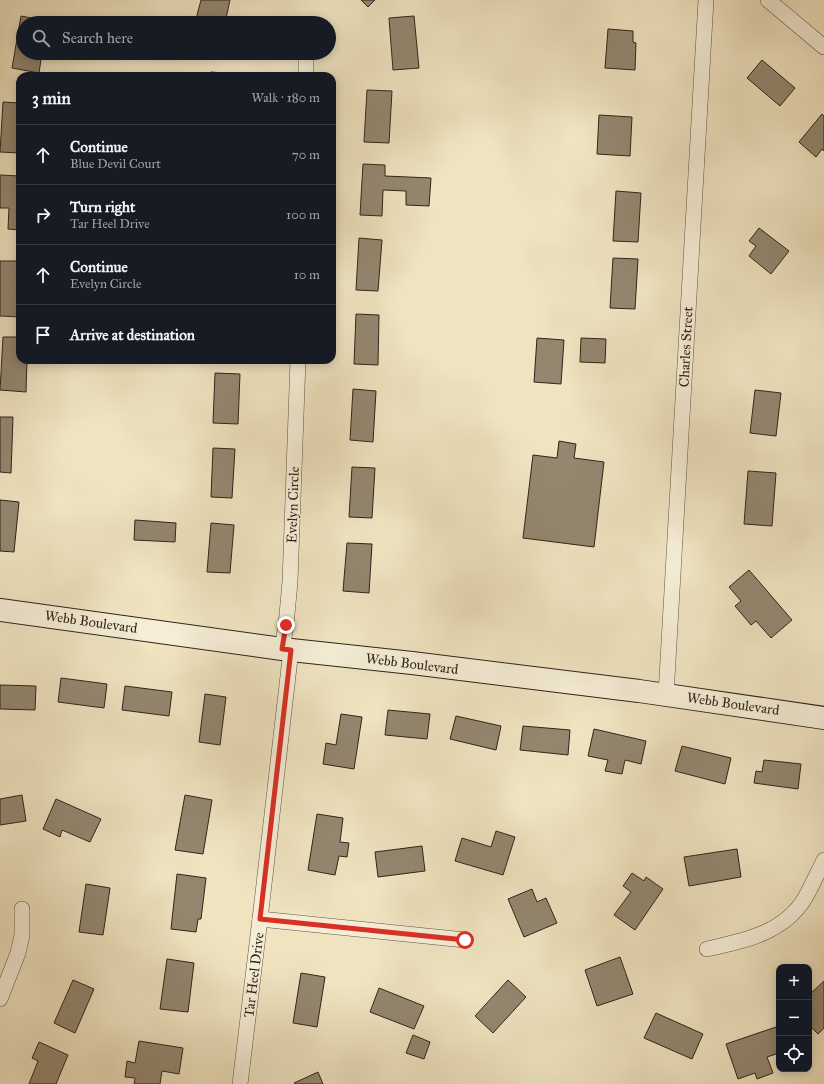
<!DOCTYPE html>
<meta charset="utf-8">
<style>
body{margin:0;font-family:"IM FELL Great Primer",serif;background:#20242c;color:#f1f3f6}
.controls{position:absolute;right:12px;bottom:12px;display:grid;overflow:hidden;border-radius:8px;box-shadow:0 2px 10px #0003}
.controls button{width:36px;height:36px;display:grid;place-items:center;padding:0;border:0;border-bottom:1px solid #363941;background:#171b24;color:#f1f3f6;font:20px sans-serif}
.stop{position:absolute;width:12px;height:12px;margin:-9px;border:3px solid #d93025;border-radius:50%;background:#fff}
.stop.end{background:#d93025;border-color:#fff;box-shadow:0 1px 4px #0008}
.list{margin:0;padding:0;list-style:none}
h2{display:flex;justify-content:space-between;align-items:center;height:52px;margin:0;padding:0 16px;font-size:17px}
h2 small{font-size:13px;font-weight:400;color:#9ea1a6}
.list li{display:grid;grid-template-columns:26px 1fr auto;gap:12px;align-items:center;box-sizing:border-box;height:60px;padding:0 16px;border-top:1px solid #363941}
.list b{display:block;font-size:15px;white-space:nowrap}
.list p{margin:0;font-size:13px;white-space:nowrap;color:#9ea1a6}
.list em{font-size:13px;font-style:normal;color:#9ea1a6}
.icon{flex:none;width:22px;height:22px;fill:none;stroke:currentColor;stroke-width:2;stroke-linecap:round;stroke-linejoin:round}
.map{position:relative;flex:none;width:824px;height:1084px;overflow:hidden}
.search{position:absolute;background:#171b24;box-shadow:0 2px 10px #0003;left:16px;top:16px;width:320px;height:44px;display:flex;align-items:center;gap:10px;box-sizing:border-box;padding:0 14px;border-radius:22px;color:#9ea1a6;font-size:15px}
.panel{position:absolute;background:#171b24;box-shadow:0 2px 10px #0003;left:16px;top:72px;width:320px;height:292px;border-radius:12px}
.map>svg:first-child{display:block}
.building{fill:#938770;stroke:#2f2419}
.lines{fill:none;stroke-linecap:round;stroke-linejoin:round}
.street-casing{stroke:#5f5443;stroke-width:16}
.secondary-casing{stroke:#2f2419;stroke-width:24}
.street{stroke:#f5edd6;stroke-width:15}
.secondary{stroke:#f5edd6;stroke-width:22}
.route{stroke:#d93025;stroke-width:5}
.labels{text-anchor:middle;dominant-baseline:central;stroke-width:3;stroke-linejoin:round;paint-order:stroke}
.street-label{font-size:14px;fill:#2f2419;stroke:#f5edd6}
</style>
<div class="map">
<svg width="824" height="1084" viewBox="0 0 824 1084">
<rect width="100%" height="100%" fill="#efe3c0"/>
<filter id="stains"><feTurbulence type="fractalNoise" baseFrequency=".005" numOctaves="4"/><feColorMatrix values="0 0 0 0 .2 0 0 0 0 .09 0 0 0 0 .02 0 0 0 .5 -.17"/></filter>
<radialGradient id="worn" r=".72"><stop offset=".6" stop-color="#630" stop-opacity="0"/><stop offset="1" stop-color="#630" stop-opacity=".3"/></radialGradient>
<g class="building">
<path d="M201 0H230L225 23H195Z"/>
<path d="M361 0H375L368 7Z"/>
<path d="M21 16 48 21V23H23V53H42L39 73 12 68Z"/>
<path d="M414 16 419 68 393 70 389 18Z"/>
<path d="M608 29 633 31V42L636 43 635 70 605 68Z"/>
<path d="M762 60 795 88 780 106 747 78Z"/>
<path d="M211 72 234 74V76H211Z"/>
<path d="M367 90 392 91 389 143 364 142Z"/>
<path d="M3 102 20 103V153L0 152Z"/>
<path d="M822 114 824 116V151L822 149 816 157 799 142Z"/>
<path d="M599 115 632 117 630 156 597 154Z"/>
<path d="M363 164 385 165V176L431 178 429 206 406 205V191L383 190 382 216 360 215Z"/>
<path d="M0 175 20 176V230L8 229 9 208H0Z"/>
<path d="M616 191 641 193 638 242 613 241Z"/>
<path d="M759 228 789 251 771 274 749 256 756 246 749 241Z"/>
<path d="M359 238 382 240 378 291 356 290Z"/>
<path d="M613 258 638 259 635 309 610 308Z"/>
<path d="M0 261H20V317L0 316Z"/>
<path d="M356 314 379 315 378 365 354 364Z"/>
<path d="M3 337H20V360H27L26 392 0 390Z"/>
<path d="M537 338 564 340 561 384 534 382Z"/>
<path d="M581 338 606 339 605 363 580 362Z"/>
<path d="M215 373 240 374 238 424 213 423Z"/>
<path d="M353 389 376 391 373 442 350 440Z"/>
<path d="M755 390 781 393 776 436 750 433Z"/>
<path d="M0 417H13L11 473 0 472Z"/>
<path d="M559 441 576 444 574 458 604 462 594 547 523 538 533 455 557 458Z"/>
<path d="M213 448 235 449 232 498 211 497Z"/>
<path d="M352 467 375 468 372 518 349 517Z"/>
<path d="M748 471 776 473 772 526 744 524Z"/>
<path d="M0 500 19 502 14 552 0 551Z"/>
<path d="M135 520 176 523 175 542 134 540Z"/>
<path d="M211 523 234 525 230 573 207 572Z"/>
<path d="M347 543 372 544 369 593 343 591Z"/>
<path d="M749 570 792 620 771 638 756 621 751 625 735 606 741 601 729 587Z"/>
<path d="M61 678 107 684 104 708 58 702Z"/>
<path d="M0 685 36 686 35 710 0 709Z"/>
<path d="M125 686 172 692 169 716 122 710Z"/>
<path d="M205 694 226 697 220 745 199 742Z"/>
<path d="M388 710 430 714 427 739 385 735Z"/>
<path d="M341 714 362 717 354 769 323 764 326 743 336 745Z"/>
<path d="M456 716 501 726 496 750 450 739Z"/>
<path d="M523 726 570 730 568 755 520 750Z"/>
<path d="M594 729 646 741 641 764 625 760 622 774 605 771 608 760 588 756Z"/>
<path d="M682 746 731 758 725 784 675 771Z"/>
<path d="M764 760 801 764 798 789 754 783 756 771 762 772Z"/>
<path d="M22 795 26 821 0 825V799Z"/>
<path d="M185 795 212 800 203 854 175 850Z"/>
<path d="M56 799 101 819 90 842 62 830 60 837 43 829Z"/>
<path d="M317 814 343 818 340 842 349 843 347 857 339 856 335 875 308 870Z"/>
<path d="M496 831 515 837 503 875 455 861 462 838 491 847Z"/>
<path d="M422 846 425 871 378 877 375 852Z"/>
<path d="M737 849 741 877 689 886 684 857Z"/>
<path d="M632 873 644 881 646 877 663 889 635 930 614 915 631 892 623 886Z"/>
<path d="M177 874 206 878 201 919H198L196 932 171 929Z"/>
<path d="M86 884 110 888 103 935 79 932Z"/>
<path d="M532 889 537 902 546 898 557 923 524 937 508 899Z"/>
<path d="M620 957 633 994 597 1006 585 970Z"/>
<path d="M167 959 194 963 188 1012 160 1009Z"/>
<path d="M301 973 325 977 317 1027 293 1023Z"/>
<path d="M73 980 94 989 75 1033 54 1023Z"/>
<path d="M508 980 526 997 493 1033 475 1016Z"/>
<path d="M824 981V1028L818 1034 809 1025V995Z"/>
<path d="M379 988 424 1006 414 1029 370 1012Z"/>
<path d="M656 1013 703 1034 692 1059 644 1038Z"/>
<path d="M776 1027 779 1037V1053L767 1057 773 1073 757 1079 755 1073 738 1079 726 1044Z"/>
<path d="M413 1035 430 1042 424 1059 406 1053Z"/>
<path d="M139 1041 183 1048 179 1074 162 1071 160 1084H134L135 1078 125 1077 127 1061 135 1063Z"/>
<path d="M39 1042 68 1055 56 1084H29L38 1061 32 1058Z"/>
<path d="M318 1072 323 1084H295L294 1083Z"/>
</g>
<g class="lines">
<g class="street-casing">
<g id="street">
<path d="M768 0 824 47"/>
<path d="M306 76V56"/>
<path d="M282 649 286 625 290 582 298 360"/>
<path d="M666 695 706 0"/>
<path d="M260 919 465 940"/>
<path d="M707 949C744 941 784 933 805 898 812 886 818 872 824 860"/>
<path d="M0 999 18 953 22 935V909"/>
<path d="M240 1084 260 919 291 650"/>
</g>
</g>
<g class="secondary-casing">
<path id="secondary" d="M0 610 282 649 412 663 639 691 824 718"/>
</g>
<use href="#street" class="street"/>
<use href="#secondary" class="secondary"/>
</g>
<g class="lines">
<path class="route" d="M286 625 282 649 291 650 260 919 465 940"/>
</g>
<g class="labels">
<g class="street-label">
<text transform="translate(686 347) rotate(-87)">Charles Street</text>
<text transform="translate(293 505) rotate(-88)">Evelyn Circle</text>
<text transform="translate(91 622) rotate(8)">Webb Boulevard</text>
<text transform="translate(412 664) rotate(7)">Webb Boulevard</text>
<text transform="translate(733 704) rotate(8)">Webb Boulevard</text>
<text transform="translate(254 975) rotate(-83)">Tar Heel Drive</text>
</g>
</g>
<rect width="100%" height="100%" filter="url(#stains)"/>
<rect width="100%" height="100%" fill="url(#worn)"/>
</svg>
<div class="controls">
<button>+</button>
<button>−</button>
<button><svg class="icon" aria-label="locate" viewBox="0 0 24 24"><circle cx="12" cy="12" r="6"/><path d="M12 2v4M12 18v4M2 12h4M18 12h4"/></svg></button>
</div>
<div class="stop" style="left:465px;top:940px"></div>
<div class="stop end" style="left:286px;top:625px"></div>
<div class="search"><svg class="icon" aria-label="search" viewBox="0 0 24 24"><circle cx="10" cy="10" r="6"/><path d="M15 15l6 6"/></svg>Search here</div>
<section class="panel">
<h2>3 min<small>Walk · 180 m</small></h2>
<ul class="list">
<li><svg class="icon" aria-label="ahead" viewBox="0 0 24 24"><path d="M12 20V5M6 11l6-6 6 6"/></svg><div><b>Continue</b><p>Blue Devil Court</p></div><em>70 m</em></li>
<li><svg class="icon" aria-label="right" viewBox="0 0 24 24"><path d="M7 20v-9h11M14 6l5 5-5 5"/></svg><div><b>Turn right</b><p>Tar Heel Drive</p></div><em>100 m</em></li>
<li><svg class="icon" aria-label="ahead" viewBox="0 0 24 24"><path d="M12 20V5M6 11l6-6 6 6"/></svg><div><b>Continue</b><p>Evelyn Circle</p></div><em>10 m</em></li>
<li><svg class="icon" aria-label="arrive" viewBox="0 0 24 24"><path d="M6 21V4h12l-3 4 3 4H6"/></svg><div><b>Arrive at destination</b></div></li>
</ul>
</section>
</div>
